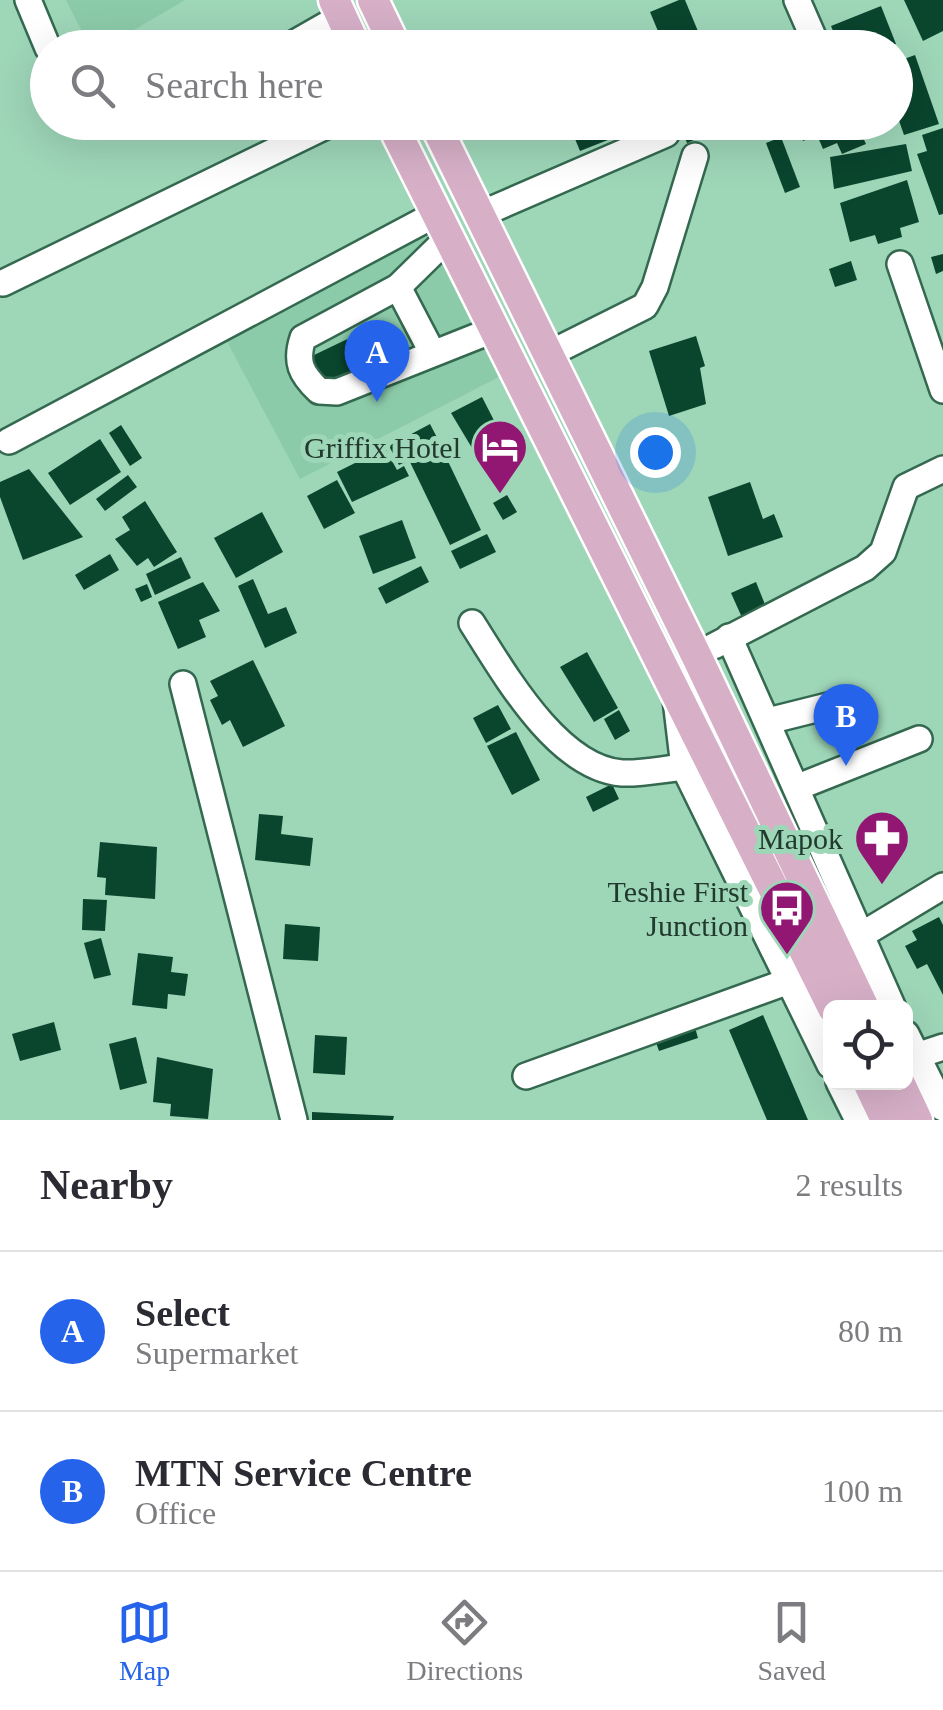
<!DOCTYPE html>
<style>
body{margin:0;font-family:Georgia,serif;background:#f2f2f3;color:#2b2b33}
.controls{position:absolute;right:30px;bottom:30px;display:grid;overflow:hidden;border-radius:15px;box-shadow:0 10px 40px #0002}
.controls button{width:90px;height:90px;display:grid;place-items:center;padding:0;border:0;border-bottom:2px solid #e1e1e2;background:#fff;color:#2b2b33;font:50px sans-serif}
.you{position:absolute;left:655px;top:452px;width:35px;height:35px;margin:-25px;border:8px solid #fff;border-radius:50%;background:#1a73e8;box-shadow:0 0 0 15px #1a73e833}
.badge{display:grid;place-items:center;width:65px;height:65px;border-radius:50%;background:#2563eb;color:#fff;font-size:32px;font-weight:700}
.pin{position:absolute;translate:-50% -82px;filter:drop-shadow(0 2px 5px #0008)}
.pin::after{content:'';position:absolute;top:52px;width:35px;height:30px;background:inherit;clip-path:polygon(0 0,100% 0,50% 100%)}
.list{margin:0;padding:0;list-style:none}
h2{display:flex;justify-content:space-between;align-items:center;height:130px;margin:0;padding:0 40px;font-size:42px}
h2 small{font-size:32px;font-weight:400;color:#7c7c81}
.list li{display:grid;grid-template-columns:65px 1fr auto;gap:30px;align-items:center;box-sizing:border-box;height:160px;padding:0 40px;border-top:2px solid #e1e1e2}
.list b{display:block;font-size:38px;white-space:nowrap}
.list p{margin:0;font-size:32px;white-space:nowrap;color:#7c7c81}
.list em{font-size:32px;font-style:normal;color:#7c7c81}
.icon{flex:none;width:55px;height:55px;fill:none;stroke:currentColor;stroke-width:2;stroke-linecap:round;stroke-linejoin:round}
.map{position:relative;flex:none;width:943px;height:1120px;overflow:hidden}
.search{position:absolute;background:#fff;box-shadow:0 10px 40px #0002;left:30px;right:30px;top:30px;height:110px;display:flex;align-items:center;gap:25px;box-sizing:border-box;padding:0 35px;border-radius:55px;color:#7c7c81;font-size:38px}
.sheet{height:450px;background:#fff}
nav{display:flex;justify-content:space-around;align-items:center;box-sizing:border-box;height:140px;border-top:2px solid #e1e1e2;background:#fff;font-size:28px;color:#7c7c81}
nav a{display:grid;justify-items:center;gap:5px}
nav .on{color:#2563eb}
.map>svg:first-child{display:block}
.built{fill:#8ccbaa}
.building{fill:#0a452e}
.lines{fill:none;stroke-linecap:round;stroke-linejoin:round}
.minor-casing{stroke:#346950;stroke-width:30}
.major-casing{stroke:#fff;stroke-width:35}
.minor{stroke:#fff;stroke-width:25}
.major{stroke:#d7b0c8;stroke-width:30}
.labels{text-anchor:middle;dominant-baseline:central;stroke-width:10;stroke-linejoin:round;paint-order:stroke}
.poi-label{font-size:30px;fill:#22392e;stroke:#9ed6b8;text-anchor:end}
</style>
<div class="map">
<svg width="943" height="1120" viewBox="0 0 943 1120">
<rect width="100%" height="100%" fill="#9ed6b8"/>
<g class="built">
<path d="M66 0H185L103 48 90 47Z"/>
<path d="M424 227 499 377 300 479 224 336Z"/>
</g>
<g class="building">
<path d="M679 0H685L705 48H665L650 12Z"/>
<path d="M904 0H943V31L923 41Z"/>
<path d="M881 6 896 44 840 48 831 26Z"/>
<path d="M915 55 939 124 904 135 896 112V62Z"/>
<path d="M568 122H651V123L580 151Z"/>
<path d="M679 122H722L724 127 687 143Z"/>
<path d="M795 122H886V123L861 133 866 144 842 154 837 143 823 149 817 135 803 141Z"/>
<path d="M943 128V214L939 215 917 154 927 151 922 135Z"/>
<path d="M781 137 800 187 785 193 766 143Z"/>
<path d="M906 144 912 171 834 189 830 157Z"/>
<path d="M907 180 919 222 900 228 902 237 878 244 875 235 850 242 840 203Z"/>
<path d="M943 254V271L936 274 931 257Z"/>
<path d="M851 261 857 280 835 287 829 269Z"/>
<path d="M385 321 400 351 325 386 312 356Z"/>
<path d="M696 336 705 366 700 368 706 404 669 416 649 351Z"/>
<path d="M482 397 503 438 475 453 451 413Z"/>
<path d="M430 424 444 451 428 460 444 453 481 530 450 545 409 460 399 465 389 446Z"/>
<path d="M121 425 142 458 130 466 109 433Z"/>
<path d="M100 439 121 472 70 505 48 473Z"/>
<path d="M385 448 397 470 404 466 409 476 352 502 337 472Z"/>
<path d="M29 469 83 537 23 560 0 497V482Z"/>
<path d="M128 475 137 487 105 511 96 499Z"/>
<path d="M337 480 355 513 324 529 307 496Z"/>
<path d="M750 482 763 519 774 514 783 537 728 556 708 497Z"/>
<path d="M507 495 517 512 503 520 493 503Z"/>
<path d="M145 501 177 552 154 567 148 558 137 566 115 539 130 530 122 517Z"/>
<path d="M262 512 283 552 236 578 214 538Z"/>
<path d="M402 520 416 558 373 574 359 536Z"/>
<path d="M487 534 496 552 460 569 451 551Z"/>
<path d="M110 554 119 570 84 590 75 575Z"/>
<path d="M181 557 191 578 155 595 146 574Z"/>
<path d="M421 566 429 582 386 604 378 588Z"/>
<path d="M253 579 268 614 286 607 297 633 265 648 238 586Z"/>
<path d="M203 582 220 611 199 620 206 637 178 649 158 602Z"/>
<path d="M756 582 768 612 744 622 731 593Z"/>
<path d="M147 584 152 597 141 602 135 589Z"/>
<path d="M587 652 618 708 594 722 560 667Z"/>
<path d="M253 660 285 726 243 747 230 720 222 725 210 700 218 696 210 681Z"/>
<path d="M498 705 511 729 486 743 473 718Z"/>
<path d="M619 710 630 731 615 740 604 719Z"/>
<path d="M516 732 540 780 512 795 487 746Z"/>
<path d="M612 784 619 799 593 812 586 797Z"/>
<path d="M259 814 283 816 281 834 313 838 310 866 255 860Z"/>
<path d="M100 842 157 847 155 899 105 895 106 878 97 877Z"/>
<path d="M83 899 107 900 105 931 82 930Z"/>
<path d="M939 917 943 925V995L927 964 917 969 905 946 917 940 912 931Z"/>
<path d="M285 924 320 927 318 961 283 959Z"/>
<path d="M101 938 111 975 94 979 84 943Z"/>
<path d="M138 953 173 957 171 972 188 974 185 996 168 994 167 1009 132 1005Z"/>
<path d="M763 1015 808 1120H767L729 1030Z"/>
<path d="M54 1022 61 1050 20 1061 12 1034Z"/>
<path d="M694 1024 698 1038 659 1051 654 1037Z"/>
<path d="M315 1035 347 1037 345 1075 313 1073Z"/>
<path d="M136 1037 147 1083 120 1090 109 1044Z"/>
<path d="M157 1057 213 1069 208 1119 170 1116 171 1104 153 1102Z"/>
<path d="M312 1112 394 1116 393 1120H312Z"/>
</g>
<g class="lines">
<g class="minor-casing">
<g id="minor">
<path d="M28 0 48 48"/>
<path d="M797 0 818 48"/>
<path d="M286 48 342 16"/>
<path d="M479 215 666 134"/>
<path d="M447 239 398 287 303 338C295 362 301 374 319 391L337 392 493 330"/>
<path d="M900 264 943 390"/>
<path d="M3 283 334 122"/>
<path d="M398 287 432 352"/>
<path d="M549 354 645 306 655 287 695 156"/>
<path d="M9 441 434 215"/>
<path d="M472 623C504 673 557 768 622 773 641 774 664 769 684 767"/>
<path d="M729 637 893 1008"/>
<path d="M714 646 865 568 883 552 906 487 943 469"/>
<path d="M183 684 294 1120"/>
<path d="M676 700 684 767 830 1065"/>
<path d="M768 721 844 702"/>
<path d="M798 787 919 739"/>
<path d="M860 936 943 886"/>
<path d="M906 1034 943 1108"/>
<path d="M916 1056 943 1047"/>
<path d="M526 1076 789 981"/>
<path d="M839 1082 858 1120"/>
</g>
</g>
<g class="major-casing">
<g id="major">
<path d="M334 0 356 48"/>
<path d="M373 0 396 48"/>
<path d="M391 122 833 1008"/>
<path d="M434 122 696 655 864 1008"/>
<path d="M868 1082 886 1120"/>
<path d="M899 1082 917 1120"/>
</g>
</g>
<use href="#minor" class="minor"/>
<use href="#major" class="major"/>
</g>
<defs>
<g id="hotel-pin" transform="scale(2.875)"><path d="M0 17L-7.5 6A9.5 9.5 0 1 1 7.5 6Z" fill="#921773" stroke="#9ed6b8"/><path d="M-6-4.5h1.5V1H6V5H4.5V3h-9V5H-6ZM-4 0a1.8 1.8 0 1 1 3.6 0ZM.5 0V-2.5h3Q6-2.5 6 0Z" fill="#fff"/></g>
<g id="pharmacy-pin" transform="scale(2.875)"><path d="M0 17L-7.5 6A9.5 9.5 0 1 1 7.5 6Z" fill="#921773" stroke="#9ed6b8"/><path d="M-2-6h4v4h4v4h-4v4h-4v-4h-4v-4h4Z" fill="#fff"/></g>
<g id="bus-pin" transform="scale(2.875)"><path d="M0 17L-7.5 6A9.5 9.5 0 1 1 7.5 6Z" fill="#921773" stroke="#9ed6b8"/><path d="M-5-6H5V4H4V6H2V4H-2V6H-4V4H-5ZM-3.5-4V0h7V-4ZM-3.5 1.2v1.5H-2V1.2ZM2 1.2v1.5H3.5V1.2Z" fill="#fff"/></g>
</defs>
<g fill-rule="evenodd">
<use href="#hotel-pin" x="500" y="447"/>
<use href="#pharmacy-pin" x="882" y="838"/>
<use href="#bus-pin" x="787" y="908"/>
</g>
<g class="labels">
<g class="poi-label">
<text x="461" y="447">Griffix Hotel</text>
<text x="843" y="838">Mapok</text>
<text x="748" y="891">Teshie First<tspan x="748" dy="34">Junction</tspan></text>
</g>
</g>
</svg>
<div class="controls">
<button><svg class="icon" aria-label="locate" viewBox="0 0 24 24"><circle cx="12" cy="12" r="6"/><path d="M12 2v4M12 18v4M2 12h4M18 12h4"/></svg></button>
</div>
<div class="you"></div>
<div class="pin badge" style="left:377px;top:402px">A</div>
<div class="pin badge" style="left:846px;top:766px">B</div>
<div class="search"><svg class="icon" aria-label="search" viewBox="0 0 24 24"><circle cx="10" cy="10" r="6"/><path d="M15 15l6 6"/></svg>Search here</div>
</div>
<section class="sheet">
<h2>Nearby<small>2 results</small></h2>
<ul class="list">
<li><span class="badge">A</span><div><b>Select</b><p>Supermarket</p></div><em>80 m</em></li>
<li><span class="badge">B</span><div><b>MTN Service Centre</b><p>Office</p></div><em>100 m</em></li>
</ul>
</section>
<nav>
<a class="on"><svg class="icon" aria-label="map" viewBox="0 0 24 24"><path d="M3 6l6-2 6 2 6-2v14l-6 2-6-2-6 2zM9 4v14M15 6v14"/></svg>Map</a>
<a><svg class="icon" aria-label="directions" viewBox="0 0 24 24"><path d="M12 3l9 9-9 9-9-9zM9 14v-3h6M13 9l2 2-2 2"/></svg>Directions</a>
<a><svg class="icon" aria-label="saved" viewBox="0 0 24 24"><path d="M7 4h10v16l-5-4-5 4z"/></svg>Saved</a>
</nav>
